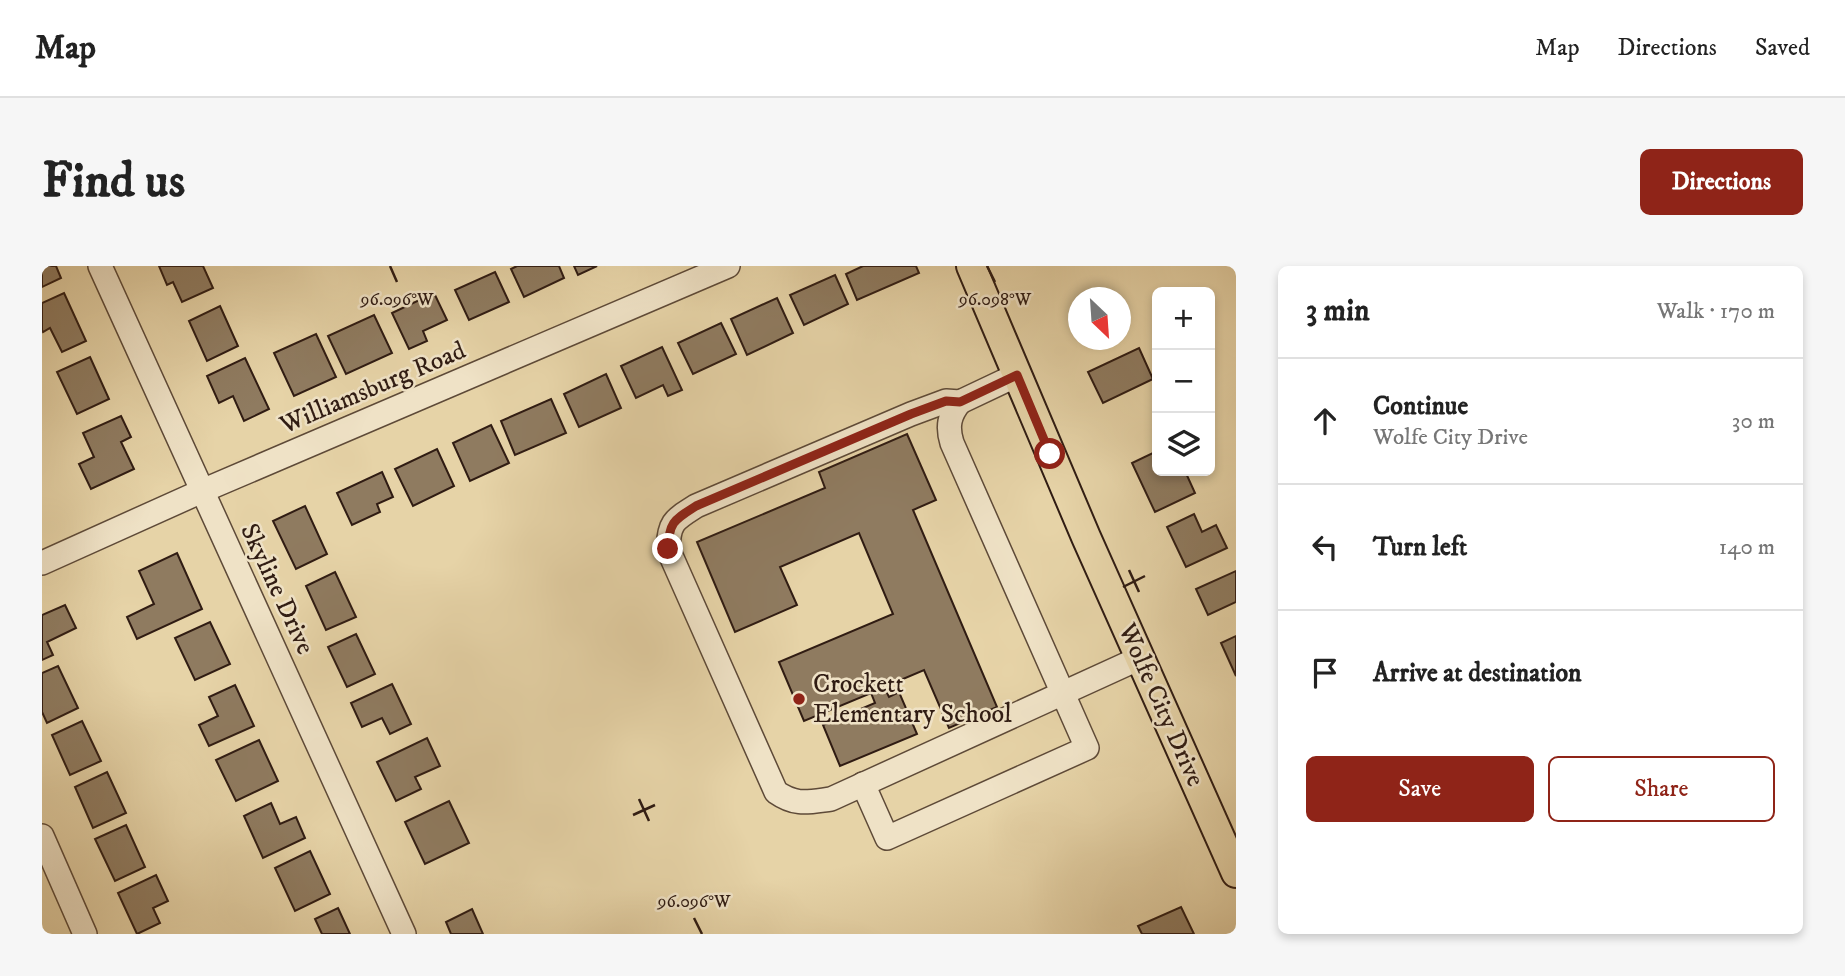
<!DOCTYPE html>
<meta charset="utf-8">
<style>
body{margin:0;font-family:"IM FELL DW Pica",serif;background:#f6f6f6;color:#222}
.controls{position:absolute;right:21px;top:21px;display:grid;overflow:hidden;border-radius:10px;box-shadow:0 4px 10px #0003}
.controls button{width:63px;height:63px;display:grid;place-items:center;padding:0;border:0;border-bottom:2px solid #e0e0e0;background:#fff;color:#222;font:35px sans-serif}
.compass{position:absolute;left:1026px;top:21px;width:63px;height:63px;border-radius:50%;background:#fff;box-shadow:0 4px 10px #0003;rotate:155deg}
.stop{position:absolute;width:21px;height:21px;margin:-16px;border:5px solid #8f2418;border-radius:50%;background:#fff}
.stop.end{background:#8f2418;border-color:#fff;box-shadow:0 2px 7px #0008}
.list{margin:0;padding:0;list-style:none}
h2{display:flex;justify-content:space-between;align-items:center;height:91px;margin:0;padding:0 28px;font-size:30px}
h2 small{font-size:23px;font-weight:400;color:#767676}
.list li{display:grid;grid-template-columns:46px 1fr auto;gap:21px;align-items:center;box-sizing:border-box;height:126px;padding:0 28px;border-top:2px solid #e0e0e0}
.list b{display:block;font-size:26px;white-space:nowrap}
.list p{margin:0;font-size:23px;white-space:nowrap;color:#767676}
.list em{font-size:23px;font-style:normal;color:#767676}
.actions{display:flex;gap:14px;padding:21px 28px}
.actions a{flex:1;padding:16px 0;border:2px solid #8f2418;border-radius:10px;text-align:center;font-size:24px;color:#8f2418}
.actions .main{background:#8f2418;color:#fff}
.icon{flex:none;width:38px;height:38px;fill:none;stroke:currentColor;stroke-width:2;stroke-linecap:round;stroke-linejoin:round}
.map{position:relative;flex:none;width:1194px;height:668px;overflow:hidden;border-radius:10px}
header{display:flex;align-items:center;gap:42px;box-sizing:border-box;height:98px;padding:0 35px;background:#fff;border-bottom:2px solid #e0e0e0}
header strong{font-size:33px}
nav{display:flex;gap:38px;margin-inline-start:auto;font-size:24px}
.intro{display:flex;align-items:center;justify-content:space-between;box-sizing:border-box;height:168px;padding:0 42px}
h1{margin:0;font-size:49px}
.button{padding:18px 32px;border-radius:10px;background:#8f2418;color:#fff;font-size:24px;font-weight:700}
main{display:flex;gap:42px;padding:0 42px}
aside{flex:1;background:#fff;border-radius:10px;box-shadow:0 4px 10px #0003}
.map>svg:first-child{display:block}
.building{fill:#8f7b60;stroke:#301c13;stroke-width:2}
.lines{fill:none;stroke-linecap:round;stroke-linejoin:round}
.minor-casing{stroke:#5e4a38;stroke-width:26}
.major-casing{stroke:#301c13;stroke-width:32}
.minor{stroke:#efe2c6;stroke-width:23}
.major{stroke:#e6d3a7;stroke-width:28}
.route{stroke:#8f2418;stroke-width:9}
.ticks{fill:none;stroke:#301c13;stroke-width:2.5}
.poi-dot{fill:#8f2418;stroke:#efe2c6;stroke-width:2.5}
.labels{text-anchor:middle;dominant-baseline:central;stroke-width:5;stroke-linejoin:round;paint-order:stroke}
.street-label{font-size:26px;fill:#301c13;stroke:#efe2c6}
.poi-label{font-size:26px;fill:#301c13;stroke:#efe2c6;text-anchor:start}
.ticks-label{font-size:18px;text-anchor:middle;fill:#301c13;stroke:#efe2c6;stroke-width:5;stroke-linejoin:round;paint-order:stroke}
</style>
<header>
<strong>Map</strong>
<nav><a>Map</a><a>Directions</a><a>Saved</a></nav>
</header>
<div class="intro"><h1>Find us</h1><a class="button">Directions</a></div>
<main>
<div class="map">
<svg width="1194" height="668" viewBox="0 0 1194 668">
<rect width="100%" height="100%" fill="#e6d3a7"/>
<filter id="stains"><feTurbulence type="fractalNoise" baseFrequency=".00286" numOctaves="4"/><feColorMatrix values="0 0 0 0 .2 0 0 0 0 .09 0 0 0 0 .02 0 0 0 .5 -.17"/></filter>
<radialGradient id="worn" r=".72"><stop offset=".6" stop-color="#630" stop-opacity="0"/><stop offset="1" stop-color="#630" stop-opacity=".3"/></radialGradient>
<g class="building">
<path d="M0 0H14L19 12 0 21Z"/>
<path d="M117 0H161L171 22 140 36 131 16 125 19Z"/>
<path d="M475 0H517L522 12 482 31 469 3Z"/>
<path d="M532 0H555L536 9Z"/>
<path d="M821 0H874L877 7 815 34 804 8Z"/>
<path d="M453 6 467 36 427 54 413 24Z"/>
<path d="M793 9 806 38 762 59 748 29Z"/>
<path d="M22 27 44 75 20 86 8 62 1 66 0 64V37Z"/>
<path d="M392 27 405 54 381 65 385 75 367 83 350 47Z"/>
<path d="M735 32 751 67 705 89 689 53Z"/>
<path d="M178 40 196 80 165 95 147 55Z"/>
<path d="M332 49 350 87 304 108 286 70Z"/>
<path d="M679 57 694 88 651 108 636 77Z"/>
<path d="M274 68 294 111 252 130 232 87Z"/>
<path d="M620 81 640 124 626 130 621 119 594 132 579 100Z"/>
<path d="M1097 82 1111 113 1061 137 1046 106Z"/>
<path d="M48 91 67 133 35 148 15 106Z"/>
<path d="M203 92 227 143 202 155 191 130 177 137 165 110Z"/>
<path d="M564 108 579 142 537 161 522 128Z"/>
<path d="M509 133 524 167 473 189 459 155Z"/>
<path d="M79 150 89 171 79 176 92 203 49 223 37 198 52 191 41 167Z"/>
<path d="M449 159 467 197 428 215 411 177Z"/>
<path d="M865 168 894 234 871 244 955 441 907 462 882 404 842 421 847 431 857 426 875 468 798 500 781 459 833 437 829 427 762 455 737 396 851 348 817 267 738 301 755 339 693 366 655 276 783 222 777 206Z"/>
<path d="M395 183 412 220 371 240 353 203Z"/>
<path d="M1115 185V205H1143L1153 227 1113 246 1090 197Z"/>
<path d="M340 206 351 231 335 238 338 246 310 259 295 227Z"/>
<path d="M263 240 285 288 254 303 231 255Z"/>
<path d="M1152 248 1160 266 1174 259 1185 282 1144 301 1125 261Z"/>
<path d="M135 287 160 343 95 373 85 351 112 338 97 305Z"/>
<path d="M1194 305V336L1166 349 1154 323Z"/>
<path d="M293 306 314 351 284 364 264 320Z"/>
<path d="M23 339 34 362 5 376 11 389 0 394V349Z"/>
<path d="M168 356 188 398 153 414 133 372Z"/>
<path d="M314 368 333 408 305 421 286 381Z"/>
<path d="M1194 370V410L1179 377Z"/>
<path d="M16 400 36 442 5 457 0 446V407Z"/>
<path d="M350 418 369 458 348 468 340 452 320 461 309 437Z"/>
<path d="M193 419 212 460 167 480 157 459 176 450 167 431Z"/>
<path d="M40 455 59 495 28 509 10 469Z"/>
<path d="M385 472 398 500 373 511 379 523 354 535 335 496Z"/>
<path d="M217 474 236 515 194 535 174 494Z"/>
<path d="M65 506 84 547 51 562 33 521Z"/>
<path d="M407 535 427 577 383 598 363 556Z"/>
<path d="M229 537 238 558 254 551 263 572 221 592 202 550Z"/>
<path d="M84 559 103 601 73 615 53 573Z"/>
<path d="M268 585 288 628 253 645 233 602Z"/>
<path d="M114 609 126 635 111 642 118 657 95 668 76 627Z"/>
<path d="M1139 641 1152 668H1100L1096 660Z"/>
<path d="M296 642 308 668H280L273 653Z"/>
<path d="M430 643 441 668H409L404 656Z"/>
</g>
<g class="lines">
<g class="minor-casing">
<g id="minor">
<path d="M58 0 362 668"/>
<path d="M975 109 918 136 904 135 869 148 654 240C632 254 627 256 626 283L734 526C754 540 766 536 789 533L1098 392"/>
<path d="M0 297 160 225 686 0"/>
<path d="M821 518 845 572 1045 482 910 177C905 161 907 149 918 136"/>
<path d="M0 570 43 668"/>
</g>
</g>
<g class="major-casing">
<path id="major" d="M929 0 1044 271 1194 607"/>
</g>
<use href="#minor" class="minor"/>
<use href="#major" class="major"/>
</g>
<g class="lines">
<path class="route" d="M626 283C627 256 632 254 654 240L869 148 904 135 918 136 975 109 1008 188"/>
</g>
<path class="ticks" d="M348 0 355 16M945 0 953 16M1087 304 1097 326M1081 321 1103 310M597 533 607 555M591 549 613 539M652 652 660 668"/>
<circle class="poi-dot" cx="757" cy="433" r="7"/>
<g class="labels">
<g class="street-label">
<text transform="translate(331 122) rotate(-23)">Williamsburg Road</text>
<text transform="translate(235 323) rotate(65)">Skyline Drive</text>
<text transform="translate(1119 439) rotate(66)">Wolfe City Drive</text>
</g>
<g class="poi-label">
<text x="771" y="418">Crockett<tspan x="771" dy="30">Elementary School</tspan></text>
</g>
</g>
<g class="ticks-label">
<text x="355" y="39">96.096°W</text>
<text x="953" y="39">96.098°W</text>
<text x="652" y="641">96.096°W</text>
</g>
<rect width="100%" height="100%" filter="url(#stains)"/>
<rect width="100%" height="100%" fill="url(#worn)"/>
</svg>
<div class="controls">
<button>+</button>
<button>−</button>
<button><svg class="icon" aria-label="layers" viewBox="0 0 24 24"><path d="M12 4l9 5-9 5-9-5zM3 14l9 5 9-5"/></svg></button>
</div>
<svg class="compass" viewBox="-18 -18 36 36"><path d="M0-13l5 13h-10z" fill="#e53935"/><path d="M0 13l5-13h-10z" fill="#767676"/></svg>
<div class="stop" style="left:1008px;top:188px"></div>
<div class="stop end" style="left:626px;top:283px"></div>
</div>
<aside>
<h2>3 min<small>Walk · 170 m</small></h2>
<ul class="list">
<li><svg class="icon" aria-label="ahead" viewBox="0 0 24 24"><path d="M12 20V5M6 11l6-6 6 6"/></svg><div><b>Continue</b><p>Wolfe City Drive</p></div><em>30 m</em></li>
<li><svg class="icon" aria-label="left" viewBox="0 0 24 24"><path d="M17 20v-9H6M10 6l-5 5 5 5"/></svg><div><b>Turn left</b></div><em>140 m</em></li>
<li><svg class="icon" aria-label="arrive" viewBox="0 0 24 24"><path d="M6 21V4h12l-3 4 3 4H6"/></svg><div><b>Arrive at destination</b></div></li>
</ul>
<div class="actions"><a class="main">Save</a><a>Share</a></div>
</aside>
</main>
